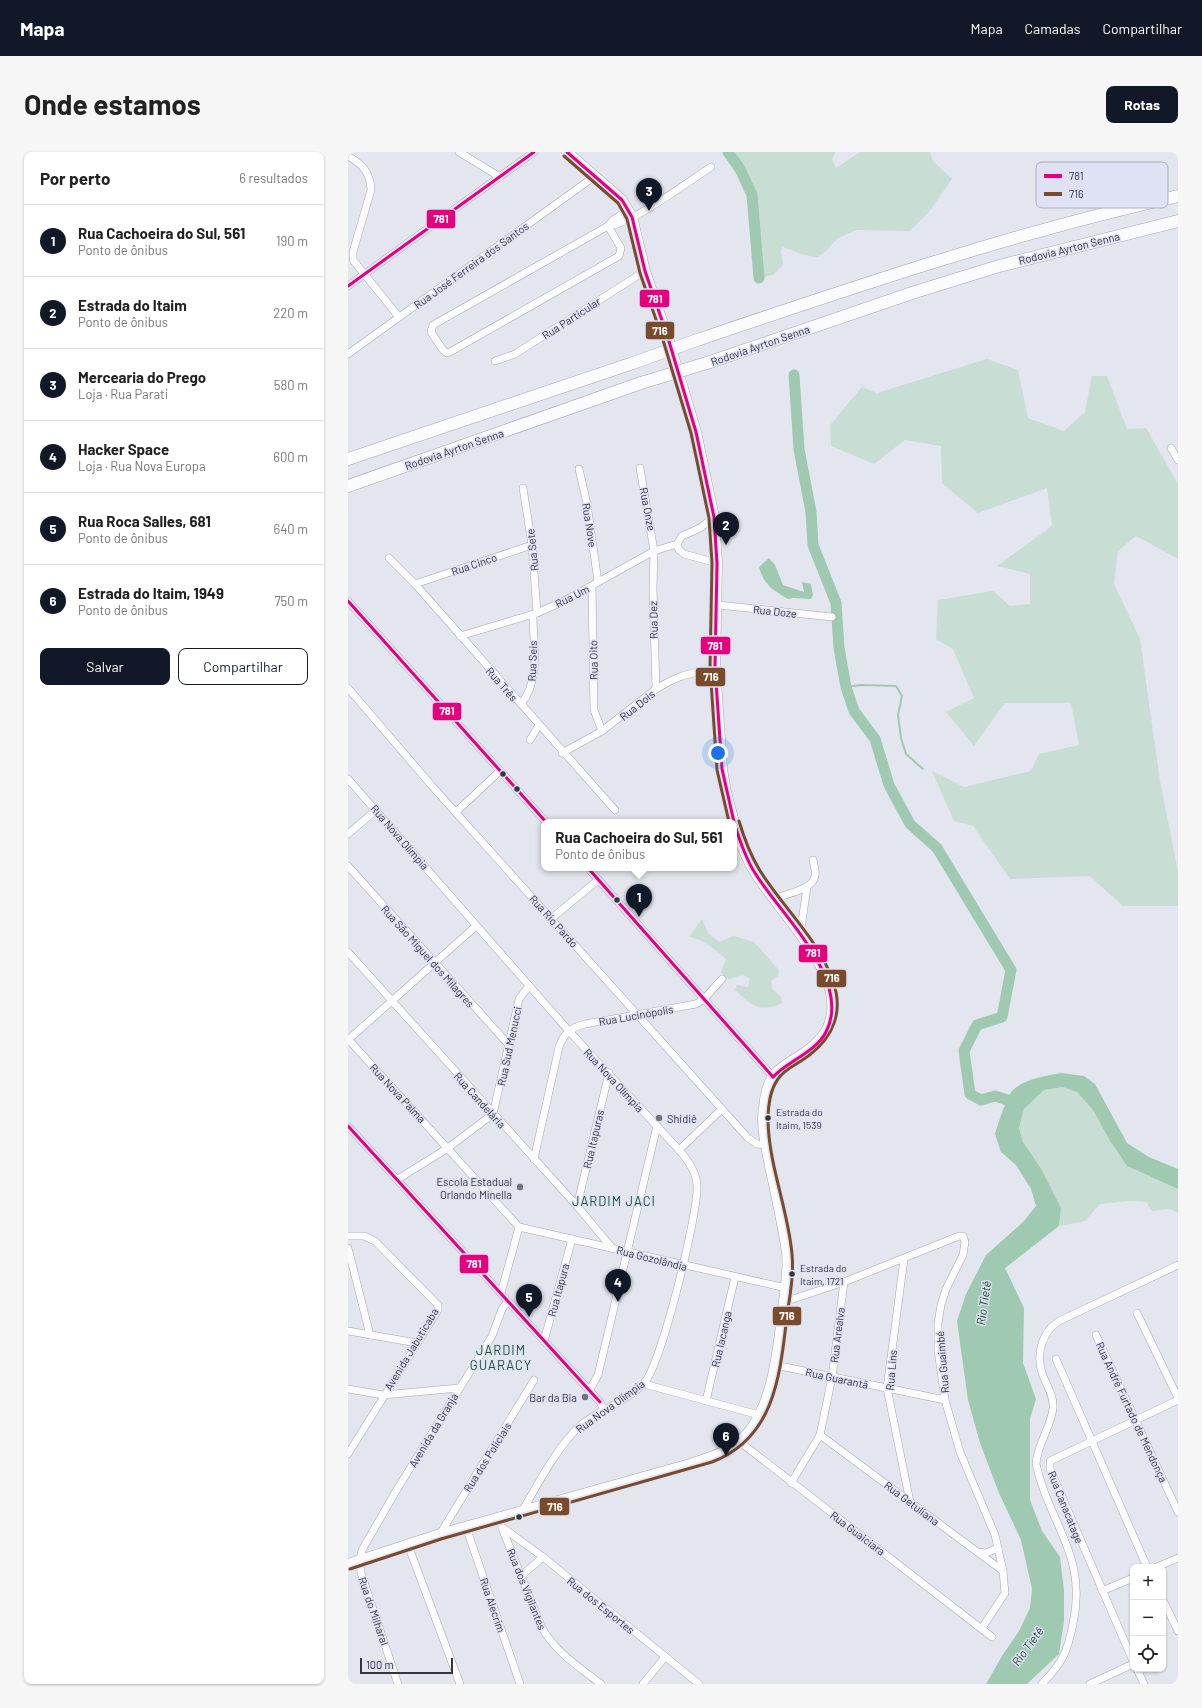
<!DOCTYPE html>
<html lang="pt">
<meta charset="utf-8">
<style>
body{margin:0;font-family:Barlow,sans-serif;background:#f6f6f6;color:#222}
.controls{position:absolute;right:12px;bottom:12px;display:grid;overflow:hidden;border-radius:8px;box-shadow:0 1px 3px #0004}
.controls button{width:36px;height:36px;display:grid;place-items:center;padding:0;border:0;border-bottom:1px solid #e0e0e0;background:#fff;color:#222;font:20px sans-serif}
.scale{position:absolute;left:12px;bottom:10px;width:93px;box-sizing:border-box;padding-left:4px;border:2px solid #34353d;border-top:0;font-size:11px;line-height:14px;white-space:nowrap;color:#34353d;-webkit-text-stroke:3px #dfe2f4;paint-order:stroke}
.you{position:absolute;left:370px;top:601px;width:14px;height:14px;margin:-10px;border:3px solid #fff;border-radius:50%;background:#1a73e8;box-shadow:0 0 0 6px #1a73e833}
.badge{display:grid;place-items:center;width:26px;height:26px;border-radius:50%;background:#111827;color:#fff;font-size:13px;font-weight:700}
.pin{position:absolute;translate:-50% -33px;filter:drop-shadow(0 1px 2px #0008)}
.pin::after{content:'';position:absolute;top:21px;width:14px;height:12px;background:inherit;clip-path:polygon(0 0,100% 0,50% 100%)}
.popup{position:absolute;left:193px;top:667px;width:196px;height:52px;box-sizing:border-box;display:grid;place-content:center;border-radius:8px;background:#fff;filter:drop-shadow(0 1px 3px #0005);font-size:13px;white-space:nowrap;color:#767676}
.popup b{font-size:15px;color:#222}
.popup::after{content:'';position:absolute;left:50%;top:100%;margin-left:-8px;border:8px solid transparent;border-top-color:#fff}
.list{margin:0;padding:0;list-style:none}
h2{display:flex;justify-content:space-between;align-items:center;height:52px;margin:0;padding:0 16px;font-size:17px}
h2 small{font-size:13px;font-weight:400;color:#767676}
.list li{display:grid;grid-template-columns:26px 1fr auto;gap:12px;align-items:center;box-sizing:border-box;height:72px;padding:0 16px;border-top:1px solid #e0e0e0}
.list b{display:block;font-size:15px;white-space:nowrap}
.list p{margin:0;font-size:13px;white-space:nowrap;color:#767676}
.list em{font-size:13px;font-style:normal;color:#767676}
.actions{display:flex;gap:8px;padding:12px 16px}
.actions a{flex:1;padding:9px 0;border:1px solid #111827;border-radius:8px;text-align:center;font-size:14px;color:#111827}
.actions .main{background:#111827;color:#fff}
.icon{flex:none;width:22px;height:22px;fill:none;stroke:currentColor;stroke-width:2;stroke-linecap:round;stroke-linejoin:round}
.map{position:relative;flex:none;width:830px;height:1532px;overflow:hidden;border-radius:8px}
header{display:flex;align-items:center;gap:24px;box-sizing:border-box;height:56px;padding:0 20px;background:#111827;color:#fff}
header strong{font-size:19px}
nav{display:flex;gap:22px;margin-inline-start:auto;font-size:14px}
.intro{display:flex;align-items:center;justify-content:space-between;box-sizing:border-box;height:96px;padding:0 24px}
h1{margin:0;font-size:28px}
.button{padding:10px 18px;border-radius:8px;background:#111827;color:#fff;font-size:14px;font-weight:700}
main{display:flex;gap:24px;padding:0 24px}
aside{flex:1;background:#fff;border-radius:8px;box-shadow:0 1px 3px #0004}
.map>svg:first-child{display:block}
.green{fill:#c8ddd3}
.water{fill:#9fc9b0}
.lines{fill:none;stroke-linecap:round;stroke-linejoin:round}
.stream{stroke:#9fc9b0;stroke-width:2}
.river{stroke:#9fc9b0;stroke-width:11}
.street-casing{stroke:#a5a7ae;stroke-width:8}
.secondary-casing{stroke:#a5a7ae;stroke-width:11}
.highway-casing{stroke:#a5a7ae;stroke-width:13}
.street{stroke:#fbfbfd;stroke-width:7}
.secondary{stroke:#fbfbfd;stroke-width:10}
.highway{stroke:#fbfbfd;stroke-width:12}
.highway-bridge-casing{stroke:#a5a7ae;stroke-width:13;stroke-linecap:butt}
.highway-bridge{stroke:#fbfbfd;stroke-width:12}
.bus-1-casing{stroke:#dfe2f4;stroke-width:6}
.bus-2-casing{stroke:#dfe2f4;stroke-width:6}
.bus-1{stroke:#e5007d;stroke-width:3}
.bus-2{stroke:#7a4b2a;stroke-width:3}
.bus-dot{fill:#34353d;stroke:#dfe2f4;stroke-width:1.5}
.poi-dot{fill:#72737b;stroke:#dfe2f4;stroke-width:1.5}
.labels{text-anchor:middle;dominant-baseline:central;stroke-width:3;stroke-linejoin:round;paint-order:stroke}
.bus-label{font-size:10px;fill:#34353d;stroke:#dfe2f4;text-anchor:start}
.street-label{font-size:11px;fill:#34353d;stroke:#dfe2f4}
.poi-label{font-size:11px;fill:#34353d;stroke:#dfe2f4;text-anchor:end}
.water-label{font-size:12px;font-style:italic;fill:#174429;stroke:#dfe2f4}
.quarter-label{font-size:13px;letter-spacing:1px;fill:#1b5333;stroke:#dfe2f4}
.key{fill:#dfe2f4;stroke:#acaebd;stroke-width:1}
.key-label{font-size:11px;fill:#34353d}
.line-badge{stroke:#dfe2f4;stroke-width:1.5}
.badge-label{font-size:11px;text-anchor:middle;font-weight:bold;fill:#fff}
</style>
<header>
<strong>Mapa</strong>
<nav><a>Mapa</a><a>Camadas</a><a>Compartilhar</a></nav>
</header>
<div class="intro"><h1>Onde estamos</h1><a class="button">Rotas</a></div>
<main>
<aside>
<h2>Por perto<small>6 resultados</small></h2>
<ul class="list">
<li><span class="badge">1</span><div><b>Rua Cachoeira do Sul, 561</b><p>Ponto de ônibus</p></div><em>190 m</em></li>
<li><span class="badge">2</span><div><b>Estrada do Itaim</b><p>Ponto de ônibus</p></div><em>220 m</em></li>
<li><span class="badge">3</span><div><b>Mercearia do Prego</b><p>Loja · Rua Parati</p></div><em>580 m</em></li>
<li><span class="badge">4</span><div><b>Hacker Space</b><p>Loja · Rua Nova Europa</p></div><em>600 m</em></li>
<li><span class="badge">5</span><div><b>Rua Roca Salles, 681</b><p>Ponto de ônibus</p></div><em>640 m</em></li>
<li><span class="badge">6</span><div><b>Estrada do Itaim, 1949</b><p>Ponto de ônibus</p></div><em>750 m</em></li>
</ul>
<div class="actions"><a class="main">Salvar</a><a>Compartilhar</a></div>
</aside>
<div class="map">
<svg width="830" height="1532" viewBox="0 0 830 1532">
<rect width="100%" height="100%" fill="#e4e6ef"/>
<g class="green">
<path d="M384 0H488L484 7 488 16 512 0H582L585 9 604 27 581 60 562 79 509 78 490 86 476 101 469 105 456 103 435 95 433 98 435 113 425 123 419 124 415 127C413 124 409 121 407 118 401 106 408 81 409 68 410 43 401 18 384 0Z"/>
<path d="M639 207 670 218 680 266 716 279 737 260 744 224H759L779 277 798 276 830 332V407L788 384 770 399 766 432 792 487 812 629 830 719V754H775L742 724 662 727 625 674 606 669 584 619 616 635 683 619 691 602 731 593 723 551H657L626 594 598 560 626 546 605 497 588 487 590 448 645 439 662 454 682 452V422L649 414 704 374 699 336 630 361 594 331 593 294 557 288 526 312 483 294 482 273 514 235 529 241Z"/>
<path d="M354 767 360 781 371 790 386 784 406 790 431 818 430 824 423 829 424 837 433 845 434 851C412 862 403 853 387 838L389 833 400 835 402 827C393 819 388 827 379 827L373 820 378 807C369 799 354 786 341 785Z"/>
<path d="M716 935 729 940 745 958 762 989 779 1014 830 1037V1061L822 1057 804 1059 798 1050 782 1049 752 1052 737 1069 711 1074 713 1056 694 1018 675 990 671 976 676 957 696 938Z"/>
</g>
<g class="water">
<path d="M421 406 427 413 435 433 456 440 454 430 463 432 465 443 463 447 445 446 440 447C424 437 416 433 411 415Z"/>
<path d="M713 921 736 924 747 932 779 991 801 1005 830 1017V1037L779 1014 762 989 745 958 729 940 715 935 696 938 676 957 671 976 675 990 694 1018 713 1056 711 1074 657 1116 676 1156 675 1211 688 1247 682 1267V1348L694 1379 712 1405 716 1438V1469L711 1502 679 1532H638L654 1504 671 1479 682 1456 684 1437 673 1388 651 1341 632 1291 620 1248 609 1169 618 1142 638 1103 675 1070 688 1054 683 1037 668 1013 653 1000 647 982C650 973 658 946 664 939 675 927 698 924 713 921Z"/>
</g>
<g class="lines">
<path class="stream" d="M498 535 513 533 548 534 554 544 550 563 553 586 558 602 575 617"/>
<g class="river">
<path d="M380 0 392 17 404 43 411 126"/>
<path d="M446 223 451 297 463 360 465 393 488 451 491 496 498 535 506 559 527 587 541 633 562 672 589 696 663 818 654 865 629 873 616 899 622 942 633 948 647 944 666 950"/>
</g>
<g class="street-casing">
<g id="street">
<path d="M111 0 152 25"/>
<path d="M0 4C15 13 22 20 23 38L5 100V108L51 165"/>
<path d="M260 74 273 96 271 104 102 200 99 201 95 198 83 180 85 173 260 74C284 72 341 29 363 15"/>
<path d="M260 74 265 68 281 58"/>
<path d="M0 134 186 0"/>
<path d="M0 202 247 24"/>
<path d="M147 209 167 202 297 119"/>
<path d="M823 296 830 308"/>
<path d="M292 316 306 399 305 436 308 537"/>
<path d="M231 317 239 352 250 430"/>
<path d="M175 336 184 393 189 461"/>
<path d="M366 365 352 376 334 384 329 392 331 398 336 402 369 411"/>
<path d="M41 406 67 432 267 658"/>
<path d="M67 432 184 393"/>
<path d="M244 434 246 558 254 579"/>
<path d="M0 449 198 670"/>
<path d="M370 453 484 465"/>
<path d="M112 484 189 461 216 449 306 399 329 392"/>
<path d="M0 536 84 634 400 986 409 992 418 993"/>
<path d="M173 552C193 528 185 492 185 462"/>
<path d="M182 588 191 573"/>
<path d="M214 601 254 579 308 537 322 529 334 524 367 515"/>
<path d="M0 627 220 878 331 998C340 1008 348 1019 349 1033 351 1059 313 1214 296 1231 279 1250 252 1257 233 1273 211 1292 189 1333 175 1358"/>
<path d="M108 660 152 619"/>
<path d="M0 682 28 658"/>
<path d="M0 714 161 893"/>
<path d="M240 716 425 925"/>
<path d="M425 747C437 742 465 738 467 724 468 719 466 713 465 708"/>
<path d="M204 766 250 728"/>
<path d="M452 783 459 735"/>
<path d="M0 800 229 1054 264 1096"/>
<path d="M0 887 171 1075"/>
<path d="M0 888 128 774"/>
<path d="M0 974 252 1250 256 1258"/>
<path d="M331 998 374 957"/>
<path d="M186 1007 211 895C216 881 222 876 237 872L348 852 356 847 374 827"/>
<path d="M50 1027 100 996 145 962 171 847 181 834"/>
<path d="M229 1054 261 921"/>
<path d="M171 1075 438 1136"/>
<path d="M0 1084H16L27 1089 90 1153V1158L0 1302"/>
<path d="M0 1096 22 1183"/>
<path d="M556 1107 539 1236 562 1350"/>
<path d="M153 1141 171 1075"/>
<path d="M436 1150 496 1130 611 1084H615L617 1090 615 1103 598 1137 593 1153 590 1171V1198L597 1248 612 1300 647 1383 655 1419 657 1441 634 1476"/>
<path d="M789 1161 830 1246"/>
<path d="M0 1179 69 1191"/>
<path d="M748 1183 830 1360"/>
<path d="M196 1189 224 1087"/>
<path d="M708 1207 799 1415"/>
<path d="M427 1213 597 1248"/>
<path d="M296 1232 411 1263"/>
<path d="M0 1237 35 1243 111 1236"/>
<path d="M241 1239 250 1223 309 974"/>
<path d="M358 1249 387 1125"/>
<path d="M472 1283 655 1419"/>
<path d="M392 1290 644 1485"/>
<path d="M443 1331 472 1283 484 1225 496 1130"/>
<path d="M118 1375 172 1532"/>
<path d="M154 1375 195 1405 351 1532"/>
<path d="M154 1376 193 1474C206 1499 231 1515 253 1532"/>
<path d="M92 1382 186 1228"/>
<path d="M60 1393 112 1532"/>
<path d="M630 1400 638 1401 650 1396"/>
<path d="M809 1415 830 1406"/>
<path d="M173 1424 195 1405"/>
<path d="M754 1439 785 1426"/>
<path d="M815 1448 830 1479"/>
<path d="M785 1509 702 1317V1309L830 1248"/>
<path d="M789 1517 796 1532"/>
<path d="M50 1532 13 1421 12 1408 14 1398 48 1339 144 1184 154 1157 160 1149"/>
<path d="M295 1532 317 1505"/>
<path d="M694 1532C715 1510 719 1501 725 1472 740 1403 701 1372 688 1312 689 1292 703 1276 705 1256 706 1243 698 1233 694 1221 688 1201 694 1180 711 1169L830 1113"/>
<path d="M742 1532 785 1512"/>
</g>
</g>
<g class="secondary-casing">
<g id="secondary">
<path d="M219 0 274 48 284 65 297 119 320 186 348 280 366 365 369 411 367 515 374 617 378 640 386 670"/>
<path d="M0 1412 92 1382 342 1312C359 1306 379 1301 392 1289 425 1260 430 1198 435 1157 437 1139 441 1120 439 1101 435 1072 428 1043 422 1014 418 994 413 975 416 955 417 945 420 931 426 923 433 915 441 910 450 905 475 889 489 873 483 841 476 804 431 757 410 725 399 709 392 690 386 671"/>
</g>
</g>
<g class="highway-casing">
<g id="highway">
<path d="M352 187C509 134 668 80 830 44"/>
<path d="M362 210 567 140 651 114 830 69"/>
<path d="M0 307 285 211"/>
<path d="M0 334 293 231"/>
</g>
</g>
<use href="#street" class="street"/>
<use href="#secondary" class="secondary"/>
<use href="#highway" class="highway"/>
<g class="highway-bridge-casing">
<g id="highway-bridge">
<path d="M285 211 352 187"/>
<path d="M293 231 362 210"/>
</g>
</g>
<use href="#highway-bridge" class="highway-bridge"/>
<g class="bus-1-casing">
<g id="bus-1">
<path d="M219 0 274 48 284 65 297 119 320 186 348 280 366 365 369 411 367 515 374 617 386 670"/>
<path d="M0 134 186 0"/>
<path d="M0 449 198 670"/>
<path d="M386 671C392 688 397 706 407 721 432 762 505 828 478 880 468 900 440 909 425 925"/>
<path d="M240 716 425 925"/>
<path d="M0 974 252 1250"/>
</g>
</g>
<g class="bus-2-casing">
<g id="bus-2">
<path d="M216 4 270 51 279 67 292 121 315 188 343 281 361 366 364 411 362 515 369 618 381 670"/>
<path d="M2 1417 93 1387 364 1310C427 1286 432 1223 439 1164 442 1143 446 1122 444 1102 440 1057 421 1014 420 969 420 956 422 938 430 927 435 919 445 914 453 909 478 893 494 870 488 840 477 792 435 757 411 717 402 702 396 686 391 669"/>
</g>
</g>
<use href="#bus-1" class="bus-1"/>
<use href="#bus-2" class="bus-2"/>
</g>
<g class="bus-dot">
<circle cx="155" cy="622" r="3.5"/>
<circle cx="169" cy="637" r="3.5"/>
<circle cx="269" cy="748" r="3.5"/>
<circle cx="420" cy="966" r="3.5"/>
<circle cx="444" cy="1122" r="3.5"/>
<circle cx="171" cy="1365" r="3.5"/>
</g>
<g class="poi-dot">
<circle cx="311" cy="966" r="4"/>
<circle cx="172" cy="1035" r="4"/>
<circle cx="237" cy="1245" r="4"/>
</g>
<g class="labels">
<g class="bus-label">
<text x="428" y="960">Estrada do<tspan x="428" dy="13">Itaim, 1539</tspan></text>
<text x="452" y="1116">Estrada do<tspan x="452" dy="13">Itaim, 1721</tspan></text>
</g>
<g class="street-label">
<text transform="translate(721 96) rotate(-14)">Rodovia Ayrton Senna</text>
<text transform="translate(123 113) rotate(-36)">Rua José Ferreira dos Santos</text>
<text transform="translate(223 166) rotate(-33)">Rua Particular</text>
<text transform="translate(412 193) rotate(-19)">Rodovia Ayrton Senna</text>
<text transform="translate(106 297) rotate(-19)">Rodovia Ayrton Senna</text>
<text transform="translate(300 357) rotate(79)">Rua Onze</text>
<text transform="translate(242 373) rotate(81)">Rua Nove</text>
<text transform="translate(184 398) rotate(-96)">Rua Sete</text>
<text transform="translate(126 412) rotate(-19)">Rua Cinco</text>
<text transform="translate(224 444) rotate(-27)">Rua Um</text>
<text transform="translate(427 459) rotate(6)">Rua Doze</text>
<text transform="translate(305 468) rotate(-91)">Rua Dez</text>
<text transform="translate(245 508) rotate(-91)">Rua Oito</text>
<text transform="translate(184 509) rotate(-88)">Rua Seis</text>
<text transform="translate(154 532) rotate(49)">Rua Três</text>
<text transform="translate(289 553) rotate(-39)">Rua Dois</text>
<text transform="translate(52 685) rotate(49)">Rua Nova Olímpia</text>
<text transform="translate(206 769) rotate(48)">Rua Rio Pardo</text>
<text transform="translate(80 804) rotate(48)">Rua São Miguel dos Milagres</text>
<text transform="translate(288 863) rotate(-10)">Rua Lucinópolis</text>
<text transform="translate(161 894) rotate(-78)">Rua Sud Menucci</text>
<text transform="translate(266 928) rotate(47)">Rua Nova Olímpia</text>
<text transform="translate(50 941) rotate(47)">Rua Nova Palma</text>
<text transform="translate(132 948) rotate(48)">Rua Candelária</text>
<text transform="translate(245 987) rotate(-77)">Rua Itapuras</text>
<text transform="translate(304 1106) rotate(14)">Rua Gozolândia</text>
<text transform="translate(210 1138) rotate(-75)">Rua Itapura</text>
<text transform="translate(489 1183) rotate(-83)">Rua Arealva</text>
<text transform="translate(373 1187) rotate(-77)">Rua Iacanga</text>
<text transform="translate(63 1197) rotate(-59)">Avenida Jabuticaba</text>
<text transform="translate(594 1210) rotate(-95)">Rua Guaimbé</text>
<text transform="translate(543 1218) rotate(-85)">Rua Lins</text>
<text transform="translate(489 1226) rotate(12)">Rua Guarantã</text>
<text transform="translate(262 1254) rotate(-36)">Rua Nova Olímpia</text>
<text transform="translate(784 1260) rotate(65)">Rua André Furtado de Mendonça</text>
<text transform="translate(85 1278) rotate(-59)">Avenida da Granja</text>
<text transform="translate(139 1305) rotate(-58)">Rua dos Policiais</text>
<text transform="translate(564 1351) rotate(37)">Rua Getuliana</text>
<text transform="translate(718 1355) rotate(68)">Rua Canacatage</text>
<text transform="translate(510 1381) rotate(37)">Rua Guaiciara</text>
<text transform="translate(179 1437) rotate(68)">Rua dos Vigilantes</text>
<text transform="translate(145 1453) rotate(71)">Rua Alecrim</text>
<text transform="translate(253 1453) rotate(39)">Rua dos Esportes</text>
<text transform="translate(26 1459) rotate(71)">Rua do Milharal</text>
</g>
<g class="poi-label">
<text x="319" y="966" text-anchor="start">Shidiê</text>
<text x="164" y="1029">Escola Estadual<tspan x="164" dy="13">Orlando Minella</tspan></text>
<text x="229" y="1245">Bar da Bia</text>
</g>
<g class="water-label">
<text transform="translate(635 1151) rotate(-82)">Rio Tietê</text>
<text transform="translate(679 1494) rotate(-54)">Rio Tietê</text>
</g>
<g class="quarter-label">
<text x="266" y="1049">JARDIM JACI</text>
<text x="153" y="1198">JARDIM<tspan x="153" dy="15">GUARACY</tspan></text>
</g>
</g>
<rect x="688" y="10" width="132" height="46" rx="6" class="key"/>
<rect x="696" y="22" width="18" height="4" fill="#e5007d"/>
<rect x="696" y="40" width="18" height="4" fill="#7a4b2a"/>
<g class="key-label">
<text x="721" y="28">781</text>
<text x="721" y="46">716</text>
</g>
<g class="line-badge">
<rect x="78" y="57" width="30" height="20" rx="4" fill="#e5007d"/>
<rect x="291" y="137" width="31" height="19" rx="4" fill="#e5007d"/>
<rect x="297" y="169" width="30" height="19" rx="4" fill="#7a4b2a"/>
<rect x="352" y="484" width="31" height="19" rx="4" fill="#e5007d"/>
<rect x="347" y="515" width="31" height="20" rx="4" fill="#7a4b2a"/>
<rect x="84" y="550" width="30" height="19" rx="4" fill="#e5007d"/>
<rect x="450" y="792" width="30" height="19" rx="4" fill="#e5007d"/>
<rect x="468" y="817" width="31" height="19" rx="4" fill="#7a4b2a"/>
<rect x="111" y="1102" width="30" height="20" rx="4" fill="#e5007d"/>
<rect x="424" y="1154" width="30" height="20" rx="4" fill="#7a4b2a"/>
<rect x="191" y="1345" width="31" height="19" rx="4" fill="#7a4b2a"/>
</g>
<g class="badge-label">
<text x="93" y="71">781</text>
<text x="307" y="151">781</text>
<text x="312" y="183">716</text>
<text x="367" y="498">781</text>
<text x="363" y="529">716</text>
<text x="99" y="563">781</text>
<text x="465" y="805">781</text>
<text x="484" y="830">716</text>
<text x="126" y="1116">781</text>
<text x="439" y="1168">716</text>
<text x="207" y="1359">716</text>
</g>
</svg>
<div class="controls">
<button>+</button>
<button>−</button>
<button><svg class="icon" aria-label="locate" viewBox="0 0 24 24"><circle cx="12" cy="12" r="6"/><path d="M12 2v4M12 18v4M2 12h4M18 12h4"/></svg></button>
</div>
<div class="scale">100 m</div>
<div class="you"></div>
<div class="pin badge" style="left:291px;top:765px">1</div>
<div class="popup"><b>Rua Cachoeira do Sul, 561</b>Ponto de ônibus</div>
<div class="pin badge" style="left:378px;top:393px">2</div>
<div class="pin badge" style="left:301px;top:59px">3</div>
<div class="pin badge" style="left:270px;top:1150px">4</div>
<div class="pin badge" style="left:181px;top:1165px">5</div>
<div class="pin badge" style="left:378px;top:1304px">6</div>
</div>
</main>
